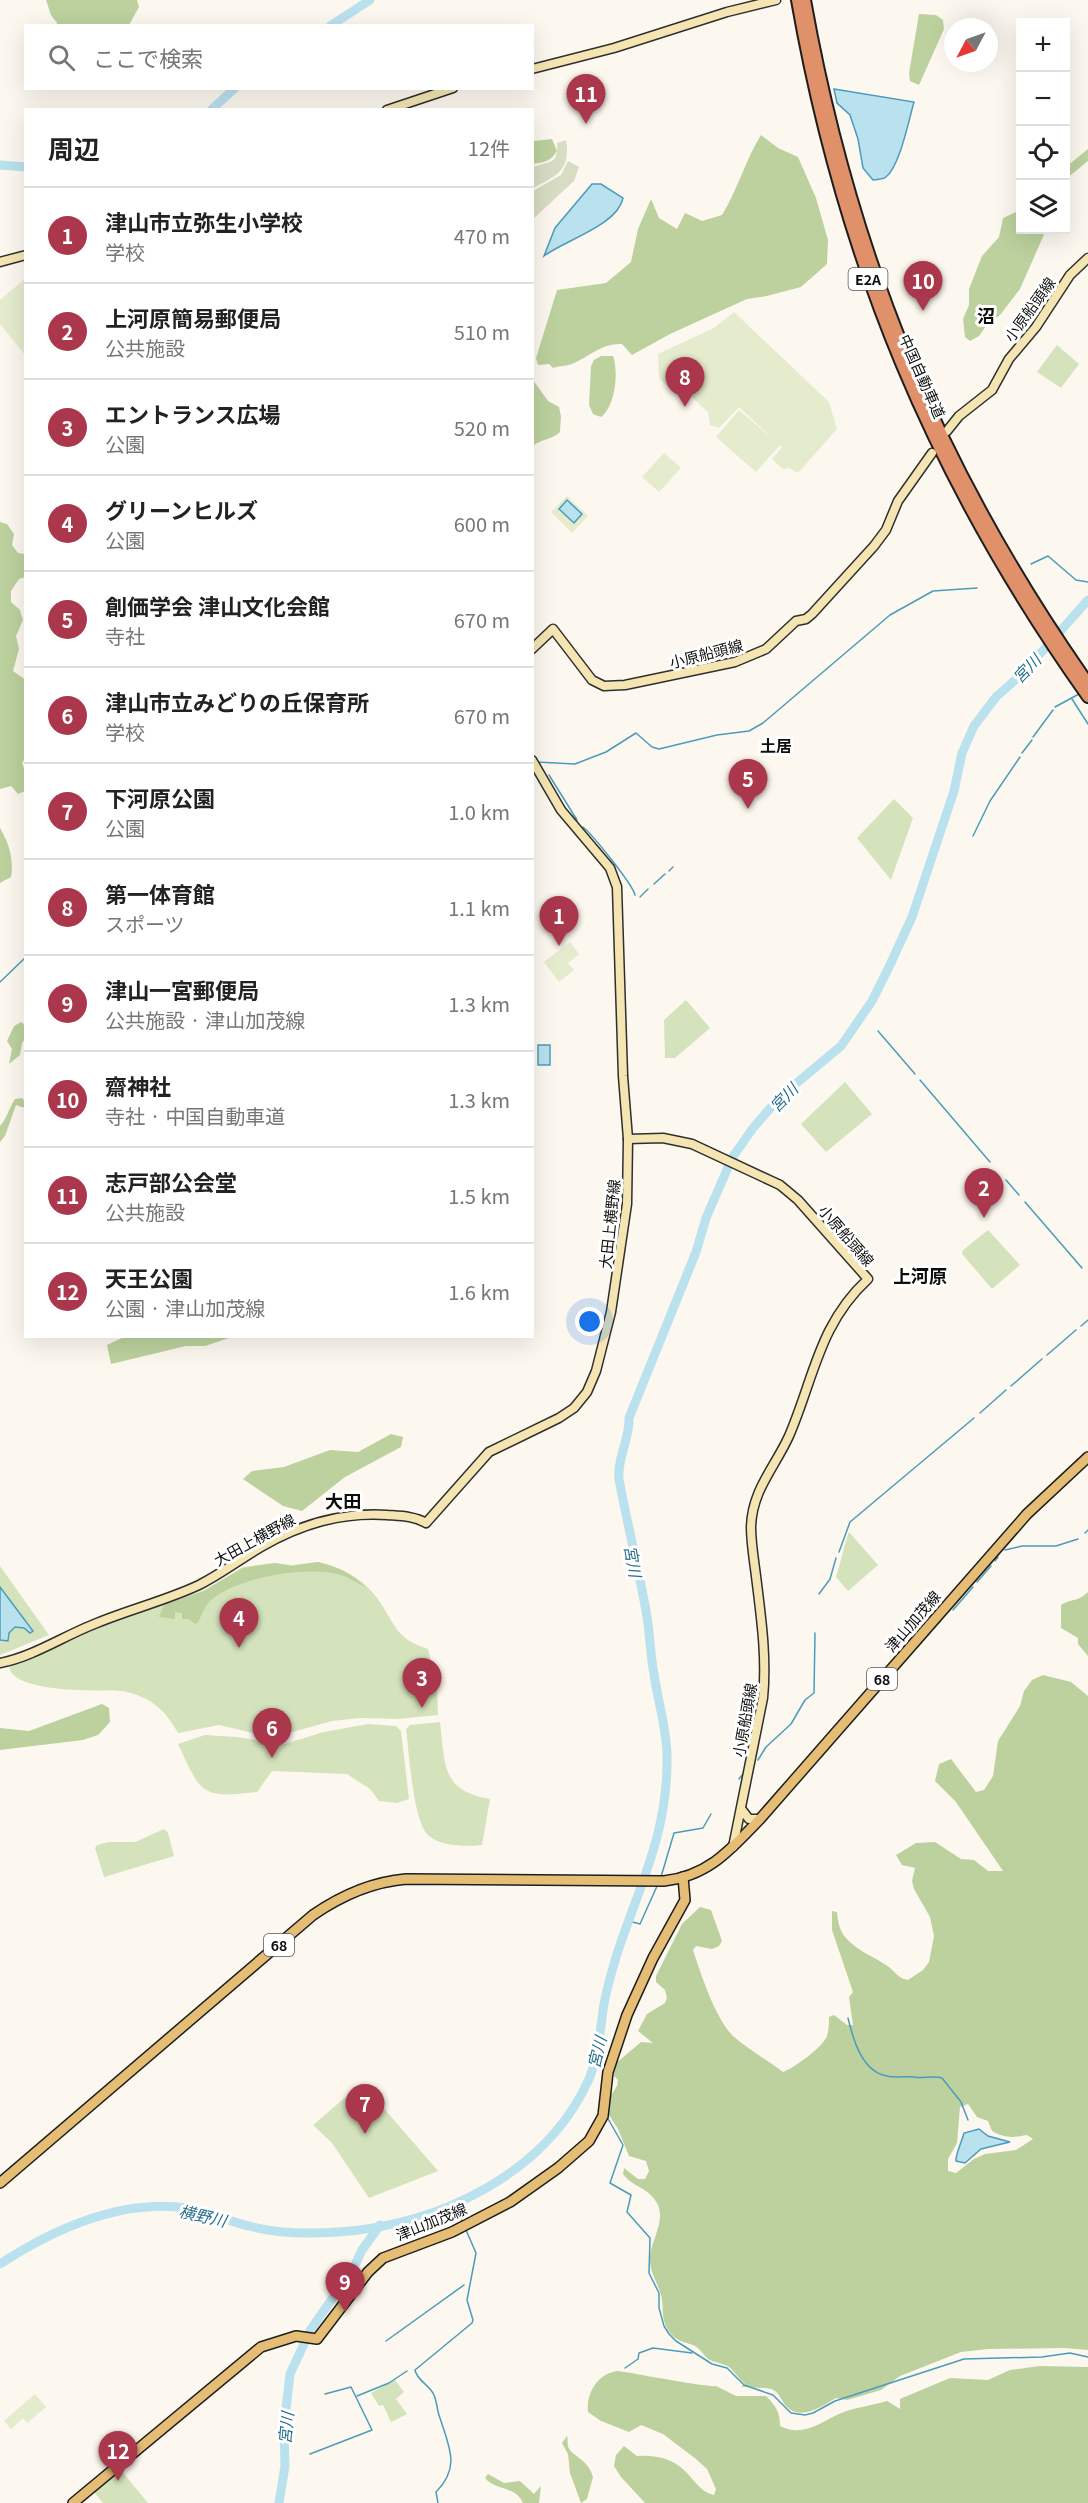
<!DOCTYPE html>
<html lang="ja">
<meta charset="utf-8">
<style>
body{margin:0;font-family:Georgia,"Noto Sans JP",serif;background:#f6f6f6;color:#222}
.controls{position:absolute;right:18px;top:18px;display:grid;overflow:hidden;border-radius:0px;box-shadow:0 6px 24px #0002}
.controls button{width:54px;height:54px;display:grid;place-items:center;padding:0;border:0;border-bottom:2px solid #e0e0e0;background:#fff;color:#222;font:30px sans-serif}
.compass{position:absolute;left:944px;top:18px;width:54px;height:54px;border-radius:50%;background:#fff;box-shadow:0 6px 24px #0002;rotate:229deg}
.you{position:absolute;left:590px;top:1322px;width:21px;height:21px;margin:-15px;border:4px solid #fff;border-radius:50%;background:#1a73e8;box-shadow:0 0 0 9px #1a73e833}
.badge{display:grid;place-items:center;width:39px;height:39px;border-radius:50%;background:#aa374b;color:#fff;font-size:20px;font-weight:700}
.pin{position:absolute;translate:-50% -50px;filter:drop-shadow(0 2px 3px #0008)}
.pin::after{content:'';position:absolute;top:32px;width:21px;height:18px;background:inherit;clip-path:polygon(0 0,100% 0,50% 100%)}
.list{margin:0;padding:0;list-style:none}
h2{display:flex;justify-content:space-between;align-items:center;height:78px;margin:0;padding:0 24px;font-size:26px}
h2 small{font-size:20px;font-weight:400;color:#767676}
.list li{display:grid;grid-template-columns:39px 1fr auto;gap:18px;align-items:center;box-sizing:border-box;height:96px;padding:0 24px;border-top:2px solid #e0e0e0}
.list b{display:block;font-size:22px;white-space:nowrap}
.list p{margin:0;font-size:20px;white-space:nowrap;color:#767676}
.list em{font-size:20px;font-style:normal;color:#767676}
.icon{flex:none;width:33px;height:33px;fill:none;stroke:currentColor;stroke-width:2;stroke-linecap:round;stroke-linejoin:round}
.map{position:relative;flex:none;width:1088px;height:2503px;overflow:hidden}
.search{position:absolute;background:#fff;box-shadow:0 6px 24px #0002;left:24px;top:24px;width:510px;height:66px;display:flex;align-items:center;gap:15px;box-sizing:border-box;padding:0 21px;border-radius:0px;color:#767676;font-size:22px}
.panel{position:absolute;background:#fff;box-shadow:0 6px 24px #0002;left:24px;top:108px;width:510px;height:1230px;border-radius:0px}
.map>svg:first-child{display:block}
.green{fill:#d5e3bd}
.forest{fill:#bcd19e;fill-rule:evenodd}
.cemetery{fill:#d7dcc3}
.pitch{fill:#e5ebcd}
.water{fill:#bae1ee;stroke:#4b9cbb;stroke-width:1.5}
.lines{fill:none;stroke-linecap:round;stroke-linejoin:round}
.stream{stroke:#4b9cbb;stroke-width:1.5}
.river{stroke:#bae1ee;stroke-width:9}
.secondary-casing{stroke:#2f2f2f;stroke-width:11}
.primary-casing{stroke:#1e1e1e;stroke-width:12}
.highway-casing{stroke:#1e1e1e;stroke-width:14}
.secondary{stroke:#f4e5b2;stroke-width:8}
.primary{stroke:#e6bd75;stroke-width:9}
.highway{stroke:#e19169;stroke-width:10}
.labels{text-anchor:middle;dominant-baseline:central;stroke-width:6;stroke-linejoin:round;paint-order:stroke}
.shield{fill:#fff;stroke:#565656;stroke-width:1.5}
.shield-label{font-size:14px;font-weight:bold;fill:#0d0d0d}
.street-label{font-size:15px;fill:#0d0d0d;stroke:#fff}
.water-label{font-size:16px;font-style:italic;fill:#276e8e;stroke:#fff}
.neighbourhood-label{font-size:16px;font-weight:bold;fill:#0d0d0d;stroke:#fff}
.quarter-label{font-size:18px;font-weight:bold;fill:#0d0d0d;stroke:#fff}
</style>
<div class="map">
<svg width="1088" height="2503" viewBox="0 0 1088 2503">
<rect width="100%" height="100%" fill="#fdf8ef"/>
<g class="green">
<path d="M1057 345 1079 364 1061 388 1037 372Z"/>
<path d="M894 799 913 818 891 880 857 838Z"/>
<path d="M686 1000 710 1028 675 1058H665L664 1020Z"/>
<path d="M845 1082 872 1114 826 1152 801 1124Z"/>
<path d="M988 1230 1020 1265 992 1289 962 1254 963 1250Z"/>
<path d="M849 1532 878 1565 848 1591 836 1577C841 1562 843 1548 849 1532Z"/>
<path d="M318 1562C340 1567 359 1576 374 1594 395 1620 392 1638 428 1649L437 1687 438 1715 397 1719 361 1718 332 1721 278 1736 257 1734 219 1725 178 1733C165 1709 150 1697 123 1691 101 1690 14 1694 9 1667L93 1629 204 1590 243 1567 274 1563 292 1565Z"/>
<path d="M0 1566 49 1635 0 1655Z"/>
<path d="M440 1722C445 1764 441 1791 490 1799L482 1845C468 1847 440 1846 429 1836 413 1823 409 1752 406 1729L410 1725Z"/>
<path d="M368 1724 396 1726 401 1731 409 1799 397 1803 379 1801 370 1789 347 1774 272 1771 257 1792C200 1799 201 1793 178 1744L205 1735 238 1737 281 1745 324 1732Z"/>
<path d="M164 1829 168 1833 174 1856 104 1877 95 1848 97 1845 109 1842H135Z"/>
<path d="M362 2083 438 2171 369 2198 332 2143 313 2125Z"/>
<path d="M395 2380 404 2392 396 2399 407 2414 391 2422 383 2405 379 2406 371 2393Z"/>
<path d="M121 2470 148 2503H103L94 2492Z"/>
</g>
<g class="forest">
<path d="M46 0H137L139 7 129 25H56L57 23 51 15Z"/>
<path d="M919 14 936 15 943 20 944 29 919 85 910 81 909 73Z"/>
<path d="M761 135 778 148 798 157 816 198 828 240 827 264 801 287 767 296 747 299 670 334 632 355 622 344C602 343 590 356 572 364 566 366 559 366 553 368L549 364 538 365 536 358 557 290 606 283 631 262 638 229 651 199 659 218 677 229 685 213 702 221 722 215C738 189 745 161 761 135Z"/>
<path d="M552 139 557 151C550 162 544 162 533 164V141Z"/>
<path d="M1088 149V161L1066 179V167Z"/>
<path d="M1020 210V230H1046L1020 289 1000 315 986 326 979 336 970 341 965 337 963 319 969 305V289L982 256 999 237 1003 218Z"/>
<path d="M601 356H613C619 373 615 406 601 417L593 414 589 405 591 366 594 360Z"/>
<path d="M533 380 548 401 559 407 561 416 560 432C550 441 540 439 533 446Z"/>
<path d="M0 522 7 524 14 534 12 545 18 553 25 554V577L19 579 11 591V602L20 610 23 620 16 636 19 649 13 671 26 680V756L22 763 25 771V791L18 794 11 786 0 789Z"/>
<path d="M0 828C9 843 14 860 11 877L0 883Z"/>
<path d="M21 1022 25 1025V1039L22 1043 20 1055 9 1064 12 1049 7 1041 14 1026Z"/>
<path d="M22 1098 25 1102V1108L16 1105 5 1136 0 1142V1126C6 1120 9 1108 15 1099Z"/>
<path d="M124 1337V1336L232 1337 205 1346H186L111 1364 107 1345Z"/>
<path d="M391 1434 403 1437 401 1447 345 1477 302 1511 283 1506 243 1479 252 1471 284 1467 330 1450 358 1452Z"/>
<path d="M318 1562C337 1567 352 1573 366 1588 357 1583 347 1576 337 1574 305 1566 232 1578 209 1602 204 1608 201 1616 198 1623L195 1624 189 1619H182V1613L175 1612V1619L159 1617 164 1605 204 1591 243 1568 275 1563 292 1566Z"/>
<path d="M1088 1592V1656L1078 1644V1638L1061 1628V1605C1072 1598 1076 1603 1088 1592Z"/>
<path d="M1043 1675 1071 1682 1088 1696V2350L1065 2348 988 2349 961 2352 900 2376 881 2390 847 2400 836 2398C822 2406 802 2421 787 2407 781 2401 780 2392 771 2389 762 2387 750 2388 741 2387L745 2384C739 2379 735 2372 729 2367 723 2363 715 2363 708 2359 704 2355 700 2349 695 2346 687 2342 679 2343 671 2334 659 2319 665 2309 661 2295 657 2281 649 2271 650 2256 652 2239 666 2220 657 2203 648 2187 632 2187 623 2174L624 2168 638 2179H645L649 2171 646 2161 629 2156 618 2129 607 2112 608 2100 617 2086 618 2080 614 2076 615 2064 641 2042 653 2043 638 2031 647 2014 665 2003 667 1998 665 1990 656 1982V1976L682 1924 700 1907 711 1910 722 1941 719 1946 712 1949 696 1946 693 1950C701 1974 715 2018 733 2036 748 2049 767 2060 783 2072 794 2068 823 2047 827 2036 829 2030 829 2022 829 2017L834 2015 847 2025H853L849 1997 853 1992 832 1930V1911L837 1912C838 1921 839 1930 846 1938 857 1951 875 1957 889 1967 895 1972 899 1979 908 1980L923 1970 929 1962 934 1936 930 1917 914 1889 912 1881 915 1868 902 1865 896 1855 916 1843 935 1842 961 1859 974 1860 988 1871H1003L956 1802 935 1781 939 1764 951 1759 976 1792 984 1790 993 1776 998 1741 1020 1706 1024 1691 1032 1680ZM968 2104 977 2117 988 2121 992 2131C1004 2138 1013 2138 1027 2135L1033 2139 1016 2150 985 2154 974 2159 956 2173 948 2171V2159L957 2143 960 2107Z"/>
<path d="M102 1704 109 1708 110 1722 98 1735 83 1740 0 1750V1728L29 1731Z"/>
<path d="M1040 2366 1088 2367V2503H645L621 2477 614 2466 616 2455 624 2446 637 2456C655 2455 672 2458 685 2471 694 2480 702 2493 714 2495L716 2489 707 2469 696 2459 663 2434 641 2425 629 2432 601 2421 588 2412C586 2393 598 2373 618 2371 633 2373 710 2388 716 2386L736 2396H766C776 2406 780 2412 780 2426 804 2438 820 2422 841 2413 853 2408 874 2405 887 2401L900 2409V2399L950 2378 988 2380 1010 2370Z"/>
<path d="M567 2436C568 2439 567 2442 568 2446 570 2456 588 2458 593 2477L587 2499 581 2503 570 2473 568 2454 562 2443Z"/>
<path d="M488 2474 504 2483 520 2481 534 2494 541 2486 539 2503H523C516 2486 494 2490 485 2478Z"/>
</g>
<g class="cemetery">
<path d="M566 140C571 171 556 176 533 188V167C549 161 559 165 557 143Z"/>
<path d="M568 161 579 167 574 181 533 219V191L561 175Z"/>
</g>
<g class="pitch">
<path d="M25 279V355L0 324V300Z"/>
<path d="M734 312 829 402 837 429 798 473 789 468 783 469 772 459 782 447 780 445 756 472 716 437 739 410 774 440 739 407 719 428 710 425 708 412 680 386 673 392 659 378 658 354 714 328Z"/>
<path d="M664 453 681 468 659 492 642 477Z"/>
<path d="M567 496 588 516 572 533 551 512Z"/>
<path d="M570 942 579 954 568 963 574 970 559 982 544 962Z"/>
<path d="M35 2394 46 2407 27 2423 23 2418 11 2429 4 2421Z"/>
</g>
<g class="water">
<path d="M834 89 914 102C909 119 900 166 886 177 882 180 878 179 873 180L863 168 858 139 850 115 837 103Z"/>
<path d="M592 184H601L623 198C618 225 565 240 544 256L555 228Z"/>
<path d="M567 500 582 514 574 523 559 509Z"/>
<rect x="538" y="1045" width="12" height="20"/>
<path d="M0 1587 33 1631 30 1633 24 1628 15 1627 9 1633 8 1641 0 1640Z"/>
<path d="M979 2129 988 2136 1010 2142 981 2149 965 2163 956 2161C955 2156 962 2141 964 2133Z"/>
</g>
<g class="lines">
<g class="stream">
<path d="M1031 564 1048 556 1076 580 1088 582"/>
<path d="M1072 699 1088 724"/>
<path d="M1055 707 1079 694"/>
<path d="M1033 737 1053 710"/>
<path d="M1022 753 1032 740"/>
<path d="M536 762 575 764 606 752 636 733 652 747 659 749 717 735 749 731 763 723 890 615 933 591 977 588"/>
<path d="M549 775 577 820"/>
<path d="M583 827C593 835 633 885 635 895"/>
<path d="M973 836 990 801 1020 757"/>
<path d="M669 871 673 867"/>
<path d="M654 884 665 874"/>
<path d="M640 897 648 889"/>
<path d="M0 982 26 957"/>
<path d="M878 1031 915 1074"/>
<path d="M920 1080 990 1162"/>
<path d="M1006 1180 1019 1195"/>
<path d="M1025 1202 1082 1268"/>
<path d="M1081 1326 1088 1320"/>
<path d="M1047 1355 1076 1330"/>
<path d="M1011 1386 1042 1359"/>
<path d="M980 1413 1006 1390"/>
<path d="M1085 1533 1088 1530"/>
<path d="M1005 1550 1022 1546H1056L1078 1539"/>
<path d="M839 1552 850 1522 974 1418"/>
<path d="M995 1561 998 1557"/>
<path d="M977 1582 991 1566"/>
<path d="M819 1594 830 1579 836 1558"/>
<path d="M953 1610 973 1587"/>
<path d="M758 1760 766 1747 791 1724 805 1700 814 1693 815 1633"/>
<path d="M739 1779 743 1774"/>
<path d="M661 1877 674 1833 703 1828 711 1814"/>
<path d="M629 1921 640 1924 658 1884"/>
<path d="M848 2018C853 2039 862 2072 887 2076 895 2078 905 2076 914 2077 923 2079 933 2075 942 2078L961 2102 968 2120"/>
<path d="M607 2117 623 2145 610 2183 631 2195 627 2212 650 2238 649 2273 659 2293V2308L664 2326 669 2334 676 2341 712 2364 727 2368 744 2385 773 2395 791 2413 805 2415 813 2413 835 2401 964 2359 1042 2357 1070 2353 1088 2357"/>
<path d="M456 2205 462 2221"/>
<path d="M386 2341 464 2285"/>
<path d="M625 2368 638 2359 639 2353 653 2348 692 2353"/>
<path d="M357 2396 389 2383 407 2371"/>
<path d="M310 2454 372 2430 351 2387 325 2394"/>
<path d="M438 2503 436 2492C461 2467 449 2447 440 2418 437 2411 437 2402 434 2395 430 2385 417 2381 415 2370L472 2323 473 2320 467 2300 476 2253 466 2230"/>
</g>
<g class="river">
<path d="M330 26 370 0"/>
<path d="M211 110 235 88"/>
<path d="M0 165 26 167"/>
<path d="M0 2264C54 2229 122 2199 187 2208 208 2211 228 2221 249 2226 278 2234 309 2234 338 2232 438 2225 546 2175 589 2079 599 2055 600 2029 604 2004 607 1987 612 1971 617 1954 640 1884 668 1833 667 1757 667 1729 658 1702 654 1674 650 1653 650 1632 646 1611 638 1566 627 1523 619 1479 617 1457 630 1439 629 1418L696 1252 706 1218 732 1158 753 1128 780 1097 841 1046 872 1001 889 967 912 917 954 791 962 753 974 726 996 697 1022 674 1088 600"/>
<path d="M279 2503 285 2466 284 2426 290 2374 311 2329 353 2269 362 2250 380 2225"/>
</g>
<g class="secondary-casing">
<g id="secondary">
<path d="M532 69 614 48 727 12 776 0"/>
<path d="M387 110 453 88"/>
<path d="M0 262 26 255"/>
<path d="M947 431 959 416 992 390 1009 359 1036 327 1070 275 1088 258"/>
<path d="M532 649 553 629 592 680 604 686 625 685 735 662 766 649 796 621 806 619 812 614 874 546 886 530 898 501 932 453"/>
<path d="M628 1139 663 1138 692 1144 780 1185 798 1200 868 1279C819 1324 814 1378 789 1436 775 1467 752 1490 751 1527 751 1543 754 1560 756 1576 761 1617 767 1657 763 1698L733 1847"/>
<path d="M0 1663C32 1657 62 1637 92 1625 127 1610 165 1601 199 1585 221 1574 240 1559 261 1547 301 1524 341 1512 387 1515 400 1516 414 1516 426 1523L489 1452 559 1418 574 1408 587 1392 596 1371 611 1312 627 1204 628 1139 623 1076 617 887 610 868 561 810 532 760"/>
<path d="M742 1810 749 1819H760"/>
</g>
</g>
<g class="primary-casing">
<g id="primary">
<path d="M0 2183 313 1915C342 1895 371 1882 406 1879L664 1881C709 1876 731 1849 760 1819L1027 1514 1088 1457"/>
<path d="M73 2503 261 2347 296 2336 317 2339 368 2272 383 2258 452 2232 510 2202 558 2168 589 2141 603 2116 608 2072 627 2015 653 1958 685 1900 683 1877"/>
</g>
</g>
<g class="highway-casing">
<g id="highway">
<path d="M797 0C843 262 934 480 1088 697"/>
<path d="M805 0C851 257 938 469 1088 683"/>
</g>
</g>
<use href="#secondary" class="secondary"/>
<use href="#primary" class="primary"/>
<use href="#highway" class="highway"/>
</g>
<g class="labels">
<g class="shield">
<rect x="848.5" y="268" width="39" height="22" rx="4.5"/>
<rect x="867" y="1668" width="30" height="22" rx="4.5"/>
<rect x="264" y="1934" width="30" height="22" rx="4.5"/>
</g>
<g class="shield-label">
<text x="868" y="279">E2A</text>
<text x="882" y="1679">68</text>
<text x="279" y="1945">68</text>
</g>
<g class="street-label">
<text transform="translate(1029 309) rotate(-54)">小原船頭線</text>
<text transform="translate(923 376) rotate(66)">中国自動車道</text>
<text transform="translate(706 653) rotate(-14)">小原船頭線</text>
<text transform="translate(609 1224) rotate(-84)">大田上横野線</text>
<text transform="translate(847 1235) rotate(49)">小原船頭線</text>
<text transform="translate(254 1539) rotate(-29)">大田上横野線</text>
<text transform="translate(912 1621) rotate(-49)">津山加茂線</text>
<text transform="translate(744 1720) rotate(-80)">小原船頭線</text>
<text transform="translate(431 2221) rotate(-22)">津山加茂線</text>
</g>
<g class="water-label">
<text transform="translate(1026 668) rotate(-46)">宮川</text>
<text transform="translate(783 1097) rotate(-46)">宮川</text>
<text transform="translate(634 1561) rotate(80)">宮川</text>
<text transform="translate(596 2052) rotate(-76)">宮川</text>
<text transform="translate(203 2215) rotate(13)">横野川</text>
<text transform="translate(285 2428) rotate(-85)">宮川</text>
</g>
<g class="neighbourhood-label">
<text x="776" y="745">土居</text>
</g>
<g class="quarter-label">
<text x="986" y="315">沼</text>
<text x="920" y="1275">上河原</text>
<text x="343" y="1500">大田</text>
</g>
</g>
</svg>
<div class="controls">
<button>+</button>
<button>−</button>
<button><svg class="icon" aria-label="locate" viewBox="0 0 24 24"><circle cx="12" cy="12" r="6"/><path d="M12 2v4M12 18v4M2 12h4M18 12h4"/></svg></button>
<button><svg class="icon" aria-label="layers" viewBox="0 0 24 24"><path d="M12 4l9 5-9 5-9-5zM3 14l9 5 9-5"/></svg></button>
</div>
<svg class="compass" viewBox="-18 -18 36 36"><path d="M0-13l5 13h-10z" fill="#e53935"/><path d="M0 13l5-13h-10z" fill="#767676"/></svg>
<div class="you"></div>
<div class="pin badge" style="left:559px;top:946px">1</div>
<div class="pin badge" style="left:984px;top:1218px">2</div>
<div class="pin badge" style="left:422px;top:1708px">3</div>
<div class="pin badge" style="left:239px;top:1648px">4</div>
<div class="pin badge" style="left:748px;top:809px">5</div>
<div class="pin badge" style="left:272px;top:1758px">6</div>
<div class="pin badge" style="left:365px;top:2134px">7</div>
<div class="pin badge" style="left:685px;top:407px">8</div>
<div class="pin badge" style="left:345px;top:2312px">9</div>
<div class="pin badge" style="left:923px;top:311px">10</div>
<div class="pin badge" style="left:586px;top:124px">11</div>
<div class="pin badge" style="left:118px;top:2481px">12</div>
<div class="search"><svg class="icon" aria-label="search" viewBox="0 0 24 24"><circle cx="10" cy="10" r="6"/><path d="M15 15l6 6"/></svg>ここで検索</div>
<section class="panel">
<h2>周辺<small>12件</small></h2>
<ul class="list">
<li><span class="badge">1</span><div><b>津山市立弥生小学校</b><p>学校</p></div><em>470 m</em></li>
<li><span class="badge">2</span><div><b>上河原簡易郵便局</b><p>公共施設</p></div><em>510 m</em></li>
<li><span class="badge">3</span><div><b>エントランス広場</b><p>公園</p></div><em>520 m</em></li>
<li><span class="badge">4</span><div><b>グリーンヒルズ</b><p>公園</p></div><em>600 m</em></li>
<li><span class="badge">5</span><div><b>創価学会 津山文化会館</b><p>寺社</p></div><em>670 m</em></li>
<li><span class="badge">6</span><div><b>津山市立みどりの丘保育所</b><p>学校</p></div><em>670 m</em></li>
<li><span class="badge">7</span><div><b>下河原公園</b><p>公園</p></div><em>1.0 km</em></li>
<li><span class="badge">8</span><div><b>第一体育館</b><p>スポーツ</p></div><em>1.1 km</em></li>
<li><span class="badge">9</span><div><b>津山一宮郵便局</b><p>公共施設 · 津山加茂線</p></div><em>1.3 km</em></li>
<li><span class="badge">10</span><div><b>齋神社</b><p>寺社 · 中国自動車道</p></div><em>1.3 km</em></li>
<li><span class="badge">11</span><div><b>志戸部公会堂</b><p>公共施設</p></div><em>1.5 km</em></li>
<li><span class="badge">12</span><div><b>天王公園</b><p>公園 · 津山加茂線</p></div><em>1.6 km</em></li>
</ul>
</section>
</div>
